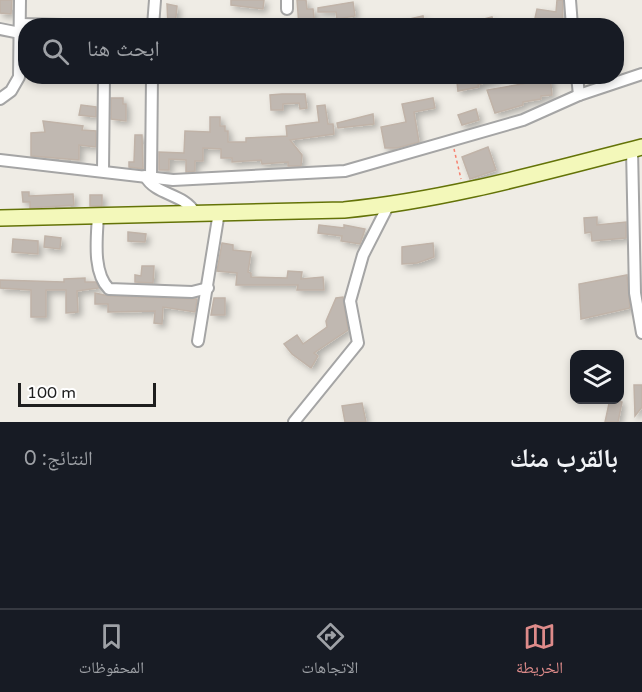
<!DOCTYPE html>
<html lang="ar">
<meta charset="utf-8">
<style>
body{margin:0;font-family:"Varela Round","Noto Naskh Arabic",sans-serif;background:#242831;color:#f1f3f6;direction:rtl}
.controls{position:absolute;right:18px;bottom:18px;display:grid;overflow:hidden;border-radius:12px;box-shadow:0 3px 9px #0003}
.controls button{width:54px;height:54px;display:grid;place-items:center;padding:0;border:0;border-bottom:2px solid #363941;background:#171b24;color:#f1f3f6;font:30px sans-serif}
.scale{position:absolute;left:18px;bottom:15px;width:138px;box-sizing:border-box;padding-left:6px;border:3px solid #1e1e1e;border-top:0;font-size:16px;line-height:21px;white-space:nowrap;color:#1e1e1e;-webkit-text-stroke:4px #fff;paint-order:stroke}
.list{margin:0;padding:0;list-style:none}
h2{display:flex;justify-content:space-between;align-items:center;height:78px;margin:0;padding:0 24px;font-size:26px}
h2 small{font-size:20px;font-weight:400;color:#9ea1a6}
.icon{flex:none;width:33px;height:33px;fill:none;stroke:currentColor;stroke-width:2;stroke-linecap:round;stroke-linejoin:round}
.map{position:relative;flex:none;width:642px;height:422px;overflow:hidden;direction:ltr}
.search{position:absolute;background:#171b24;box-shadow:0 3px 9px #0003;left:18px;right:18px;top:18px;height:66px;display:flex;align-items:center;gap:15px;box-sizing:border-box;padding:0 21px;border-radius:24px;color:#9ea1a6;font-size:22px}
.sheet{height:186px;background:#171b24}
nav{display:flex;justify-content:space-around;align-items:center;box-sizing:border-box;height:84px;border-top:2px solid #363941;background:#171b24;font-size:16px;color:#9ea1a6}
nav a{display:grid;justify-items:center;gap:3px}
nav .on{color:#de8b8a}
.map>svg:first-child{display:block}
.building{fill:#c0b8b1;stroke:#c0b3a8;stroke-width:1.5;filter:url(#shadow)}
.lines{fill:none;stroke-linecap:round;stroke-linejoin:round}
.minor-casing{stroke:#a5a5a5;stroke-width:14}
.secondary-casing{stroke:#647308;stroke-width:18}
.path{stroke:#f6816f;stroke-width:1.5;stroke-dasharray:3 3;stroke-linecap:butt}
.minor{stroke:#fff;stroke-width:10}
.secondary{stroke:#f3f8ba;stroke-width:15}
</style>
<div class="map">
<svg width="642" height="422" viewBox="0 0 642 422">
<defs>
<filter id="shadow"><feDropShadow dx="3.5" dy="3.5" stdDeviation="3" flood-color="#0004"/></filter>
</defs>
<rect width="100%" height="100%" fill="#efece5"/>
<g class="building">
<path d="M0 0H12L11 14 0 13Z"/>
<path d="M231 0H264L263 9 231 5Z"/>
<path d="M297 0H306L307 9H313L315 25 299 26Z"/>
<path d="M557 0H563L562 26H550V20L535 18 537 9 556 12Z"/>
<path d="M353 2 355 16 337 19 336 12H318V8Z"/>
<path d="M167 4 177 6 175 26H168Z"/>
<path d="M423 16 425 26H397L396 22Z"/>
<path d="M492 17 495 26H468V23Z"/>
<path d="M473 76H499V78L478 85 479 87 458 91 457 82 473 79Z"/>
<path d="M539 76H550L552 95 541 96V99L523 102V105L495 113 487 90 540 81Z"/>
<path d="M282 94H305L307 108 300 109 299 103 283 104V110H271L270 95Z"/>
<path d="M111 98H123V104H126V121L111 119Z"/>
<path d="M433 98 435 108 414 112 419 142 397 148H385L381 127 406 122 402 104Z"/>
<path d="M81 105 96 107V117L79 115Z"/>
<path d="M325 105 328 124H333L334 134 290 140 302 155 301 166H288V162L262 164 261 160 232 162V158H221V149L203 148V161H195V171L186 172V160L169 159V170H159V152L184 153 185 131 210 132V117H220V126H225V131H228V142H246V138L287 136 286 126 319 122 317 106Z"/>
<path d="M476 109 479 120 462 125 458 115Z"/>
<path d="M373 114 374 124 338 128 337 123Z"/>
<path d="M43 121 83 126 82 130 96 131V147L79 145V160L31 156V133L45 132Z"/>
<path d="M135 135H142L143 169 129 167V162H134Z"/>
<path d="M488 147 496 170 470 179 462 157Z"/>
<path d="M22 192H29V196L73 194 74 205 30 208V202H23Z"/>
<rect x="90" y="195" width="12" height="11"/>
<path d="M597 217V225L626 222V238L592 241 591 232 585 233 584 218Z"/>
<path d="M319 225 344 228V225L365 229 360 244 341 241 342 236 318 233Z"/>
<path d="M128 232 146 234 145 242 128 241Z"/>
<path d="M45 236 61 238 60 249 44 247Z"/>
<path d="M13 239 38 241V254L12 252Z"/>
<path d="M222 243 233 245V250L251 252 248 272 251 273V277L287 278 288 271 302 272 301 279 323 277 324 290H297L298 285H236L237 273 217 271Z"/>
<path d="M433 243 434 257 417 263 402 264V247Z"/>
<path d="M142 266H154L153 283 135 282V275L141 276Z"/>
<path d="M627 275 630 308 581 319 579 284Z"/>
<path d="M85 278V282H96L99 288 77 291 78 312 66 313V290H46V317H31V290L0 288V280L64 282V279Z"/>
<path d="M95 293 109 296 197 299V301L195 312 163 307 162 324 154 323 155 311 108 312V304H95Z"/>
<path d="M343 297 348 330 314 353 318 356 311 368 292 354 284 344 297 335 303 344 327 327 326 321 336 298Z"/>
<path d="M214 298H225V315H211Z"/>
<path d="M634 385H642V407L635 416Z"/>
<path d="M610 399 622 402 618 422H605Z"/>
<path d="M362 403 366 422H345L342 406Z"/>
</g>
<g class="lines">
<g class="minor-casing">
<g id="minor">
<path d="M570 0 572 26"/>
<path d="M287 9V0"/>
<path d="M20 24 105 26"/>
<path d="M153 26 155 0"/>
<path d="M0 29 20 33"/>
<path d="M577 76 579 95"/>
<path d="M0 99 11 91 19 77 20 0"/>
<path d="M632 149 635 293 642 333"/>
<path d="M0 160 173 180 345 171 523 120 579 95 642 74"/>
<path d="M103 171 104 76"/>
<path d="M145 176C156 196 184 193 195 213"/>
<path d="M151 177 152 76"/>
<path d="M98 215C97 237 92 272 109 289L192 292 208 288"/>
<path d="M198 341 219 212"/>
<path d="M294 422 358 343 350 301 363 255 388 206"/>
</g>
</g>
<g class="secondary-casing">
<path id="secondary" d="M0 218 344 210C446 200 544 172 642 147"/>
</g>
<path class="path" d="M454 149 461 179"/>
<use href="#minor" class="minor"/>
<use href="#secondary" class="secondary"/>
</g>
</svg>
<div class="controls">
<button><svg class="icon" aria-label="layers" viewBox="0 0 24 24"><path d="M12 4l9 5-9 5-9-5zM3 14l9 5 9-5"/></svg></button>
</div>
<div class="scale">100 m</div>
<div class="search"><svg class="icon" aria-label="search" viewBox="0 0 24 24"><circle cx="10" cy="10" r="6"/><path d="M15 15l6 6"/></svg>ابحث هنا</div>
</div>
<section class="sheet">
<h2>بالقرب منك<small>النتائج: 0</small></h2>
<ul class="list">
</ul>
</section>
<nav>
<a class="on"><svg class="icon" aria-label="map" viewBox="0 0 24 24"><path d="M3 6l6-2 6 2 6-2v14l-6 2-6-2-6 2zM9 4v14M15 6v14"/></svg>الخريطة</a>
<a><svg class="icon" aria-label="directions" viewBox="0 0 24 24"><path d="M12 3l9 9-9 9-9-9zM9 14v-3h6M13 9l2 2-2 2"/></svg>الاتجاهات</a>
<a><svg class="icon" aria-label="saved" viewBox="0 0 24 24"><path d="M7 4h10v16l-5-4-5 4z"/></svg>المحفوظات</a>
</nav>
